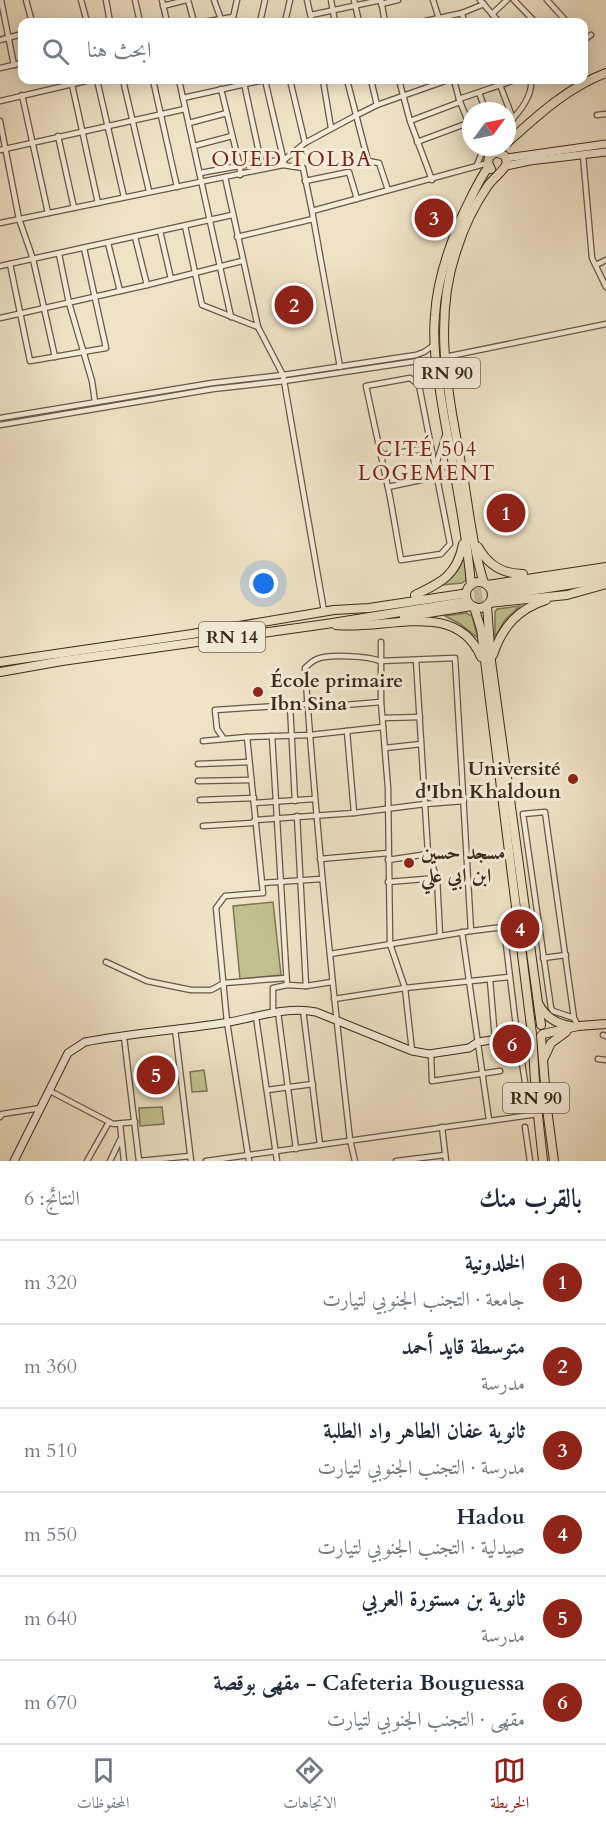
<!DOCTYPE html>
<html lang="ar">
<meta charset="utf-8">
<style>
body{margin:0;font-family:Cardo,Amiri,serif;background:#f2f2f3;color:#1f2937;direction:rtl}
.compass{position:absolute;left:462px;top:102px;width:54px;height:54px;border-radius:50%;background:#fff;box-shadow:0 3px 15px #0003;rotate:57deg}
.you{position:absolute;left:264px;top:584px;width:21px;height:21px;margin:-15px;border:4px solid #fff;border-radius:50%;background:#1a73e8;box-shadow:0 0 0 9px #1a73e833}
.badge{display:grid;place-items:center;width:39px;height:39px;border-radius:50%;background:#8f2418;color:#fff;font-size:20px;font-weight:700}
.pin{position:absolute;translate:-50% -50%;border:3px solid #fff;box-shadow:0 2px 6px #0006}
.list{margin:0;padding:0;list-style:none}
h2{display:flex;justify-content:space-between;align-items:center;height:78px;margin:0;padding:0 24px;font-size:26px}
h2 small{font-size:20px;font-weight:400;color:#747a83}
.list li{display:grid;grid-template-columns:39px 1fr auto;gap:18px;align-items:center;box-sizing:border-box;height:84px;padding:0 24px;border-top:2px solid #e0e1e3}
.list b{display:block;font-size:22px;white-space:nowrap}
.list p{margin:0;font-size:20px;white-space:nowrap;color:#747a83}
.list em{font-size:20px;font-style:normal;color:#747a83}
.icon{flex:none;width:33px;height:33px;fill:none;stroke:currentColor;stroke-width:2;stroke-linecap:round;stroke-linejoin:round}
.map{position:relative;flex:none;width:606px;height:1161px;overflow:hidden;direction:ltr}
.search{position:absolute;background:#fff;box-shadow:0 3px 15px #0003;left:18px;right:18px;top:18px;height:66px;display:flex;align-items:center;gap:15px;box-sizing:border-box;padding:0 21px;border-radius:12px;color:#747a83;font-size:22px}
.sheet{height:582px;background:#fff}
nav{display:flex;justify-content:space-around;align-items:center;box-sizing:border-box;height:84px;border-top:2px solid #e0e1e3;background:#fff;font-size:16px;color:#747a83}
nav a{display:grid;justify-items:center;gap:3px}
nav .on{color:#8f2418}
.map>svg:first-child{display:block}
.green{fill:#c1c190;stroke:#7d7655;stroke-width:1.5}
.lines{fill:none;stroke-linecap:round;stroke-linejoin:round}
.highway-tunnel{stroke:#cbbea4;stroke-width:8;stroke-dasharray:8 4;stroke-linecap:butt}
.street-casing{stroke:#665845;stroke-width:7}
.secondary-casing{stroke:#392a1a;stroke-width:9}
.primary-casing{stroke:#392a1a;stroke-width:10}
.highway-casing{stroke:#392a1a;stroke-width:10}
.street{stroke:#f5eddb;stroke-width:4.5}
.secondary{stroke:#f5eddb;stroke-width:7}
.primary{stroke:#efe3c7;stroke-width:8}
.highway{stroke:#efe3c7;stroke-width:8}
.poi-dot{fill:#8f2418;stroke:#f5eddb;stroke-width:2}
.labels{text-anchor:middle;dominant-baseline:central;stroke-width:6;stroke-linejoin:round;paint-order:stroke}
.shield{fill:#f5eddb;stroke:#716454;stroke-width:1.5}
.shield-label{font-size:18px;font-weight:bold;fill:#392a1a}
.poi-label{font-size:20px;font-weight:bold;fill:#392a1a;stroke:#f5eddb;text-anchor:start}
.neighbourhood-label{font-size:21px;letter-spacing:1.5px;fill:#7a1f14;stroke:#f5eddb}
</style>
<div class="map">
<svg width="606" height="1161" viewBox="0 0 606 1161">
<rect width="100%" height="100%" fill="#efe3c7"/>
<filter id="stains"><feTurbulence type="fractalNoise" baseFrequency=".00333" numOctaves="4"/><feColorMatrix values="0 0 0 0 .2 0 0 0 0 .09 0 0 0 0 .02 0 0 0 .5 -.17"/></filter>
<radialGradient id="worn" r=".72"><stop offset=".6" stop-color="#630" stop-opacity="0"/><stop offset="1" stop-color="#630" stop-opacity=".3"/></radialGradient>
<g class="green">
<path d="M465 556 466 580 462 583 442 585 458 570Z"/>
<path d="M520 606 505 620 495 637V612L497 609Z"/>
<path d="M466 613 472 616 478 638 460 624 445 616Z"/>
<path d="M273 902 281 975 240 979 233 906Z"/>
<path d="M204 1070 207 1091 192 1092 190 1072Z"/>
<path d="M162 1107 164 1124 140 1126 139 1108Z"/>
</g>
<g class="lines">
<g class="highway-tunnel">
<path d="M462 594 498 589"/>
<path d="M463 602 499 596"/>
</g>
<g class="street-casing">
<g id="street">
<path d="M1 0 14 65"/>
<path d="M26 0 32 22"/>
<path d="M81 0 87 22"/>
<path d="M106 0 110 22"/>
<path d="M135 0 140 22"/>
<path d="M162 0 167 22"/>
<path d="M188 0 194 22"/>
<path d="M214 0 222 22"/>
<path d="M307 0 312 22"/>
<path d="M331 0 335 22"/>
<path d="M354 0 359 22"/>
<path d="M381 0 385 22"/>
<path d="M433 0 440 22"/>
<path d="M480 0 499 22"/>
<path d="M514 0 535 22"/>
<path d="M547 0 567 22"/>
<path d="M381 4 398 0"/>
<path d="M163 6 186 0"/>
<path d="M462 13 464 22"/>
<path d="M492 14 507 0"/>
<path d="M311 15 381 0"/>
<path d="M203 22 233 17"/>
<path d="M232 22 237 0"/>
<path d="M260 22 265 0"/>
<path d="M285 22 290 0"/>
<path d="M421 22 462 13 484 4"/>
<path d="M0 40 22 34"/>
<path d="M584 40 591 35"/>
<path d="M0 68 22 63"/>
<path d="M71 80 98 203"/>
<path d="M97 80 124 197"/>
<path d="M123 80 149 191"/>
<path d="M153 80 177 187"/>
<path d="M179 80 231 317"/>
<path d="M245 80 244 83 261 162 260 165"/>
<path d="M265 80 284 162"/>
<path d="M269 80H272"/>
<path d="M290 80 305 143"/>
<path d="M323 80 331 128"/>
<path d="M347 80 368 161 379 163 388 190"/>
<path d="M371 80 377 105"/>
<path d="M399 80 410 121 432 180"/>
<path d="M454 80 459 99 471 129"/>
<path d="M500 85 513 119"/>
<path d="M221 89 240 167V175"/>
<path d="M479 93 486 111"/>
<path d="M22 95 48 213"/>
<path d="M183 98 264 80"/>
<path d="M459 99 515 80"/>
<path d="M0 101 90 80"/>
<path d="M597 115 606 114"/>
<path d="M0 121 19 219 33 259 55 357"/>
<path d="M410 121 460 102"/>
<path d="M189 123 227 113"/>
<path d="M507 125C518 114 533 96 531 80"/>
<path d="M58 136 74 208"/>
<path d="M417 142 468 123"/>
<path d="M194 146 232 136"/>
<path d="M0 150 185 109"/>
<path d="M583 155 592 258 606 287"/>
<path d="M477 165 482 152 486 147"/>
<path d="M200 173 261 162 284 160 305 143 355 116 377 105 448 80"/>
<path d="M225 177 258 327 283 375 324 611"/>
<path d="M305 181 349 172 357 199"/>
<path d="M312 211 340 367"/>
<path d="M0 223 283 165 303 168 312 211 488 163"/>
<path d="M185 226 202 305 258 327"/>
<path d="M160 231 171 279"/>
<path d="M135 237 147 285"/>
<path d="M237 237 313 219"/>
<path d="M108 243 120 291"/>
<path d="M59 254 69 303 92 381 95 402"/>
<path d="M10 264 30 361 106 348 84 248"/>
<path d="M596 265 606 260"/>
<path d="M0 266 232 215"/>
<path d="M0 318 147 285 242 261"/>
<path d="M445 357 606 324"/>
<path d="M410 378 419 385 450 544 441 554 401 560 390 497 366 386Z"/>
<path d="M0 418 212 383 283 375 416 355 424 352 434 345"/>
<path d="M0 425 213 389 284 381 418 361H427L435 365"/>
<path d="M381 455 431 448"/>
<path d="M435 468 455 479"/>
<path d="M388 487 430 478 435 468 445 436"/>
<path d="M381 642V702L388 788 390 944 405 988 412 1051"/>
<path d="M416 660 428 854 437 878 440 936"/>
<path d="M290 705 295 801"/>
<path d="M308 708 381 702"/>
<path d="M383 718 420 717"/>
<path d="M272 736 287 985 273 988V1013"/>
<path d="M247 737 263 893 225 896 216 908 227 1022 249 1161"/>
<path d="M224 739 217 729 215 710 308 704"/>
<path d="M203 741 247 737 310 735 383 727"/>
<path d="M385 748 421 744"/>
<path d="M198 764 249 762"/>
<path d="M198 781 251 780"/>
<path d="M200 800 254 798"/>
<path d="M254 803 314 799"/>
<path d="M354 813 425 804 464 801"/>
<path d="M297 816 306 986"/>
<path d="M203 826 252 823 255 820 354 813 347 731"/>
<path d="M320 859 388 853"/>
<path d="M388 860 428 854"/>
<path d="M388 882 437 878"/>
<path d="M262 883 321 879"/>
<path d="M504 928 515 1018 530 1114"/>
<path d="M462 932 489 1120"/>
<path d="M330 954 471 931 519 925"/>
<path d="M543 958 566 955"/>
<path d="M106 962 147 981 191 990H211L224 983 286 978"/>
<path d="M490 980 495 1039"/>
<path d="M287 985 306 986 332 982"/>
<path d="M334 999 405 988 509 977"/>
<path d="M303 1010 320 1145"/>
<path d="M278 1012 296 1149"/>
<path d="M256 1017 277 1161"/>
<path d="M574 1018 545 812 523 814 551 1008 553 1011 574 1018 578 1026"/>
<path d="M175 1029 191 1161"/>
<path d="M603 1035 606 1036"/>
<path d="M124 1037 139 1161"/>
<path d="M431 1054 432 1081 500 1071"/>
<path d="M598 1059 606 1060"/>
<path d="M267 1090 313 1084"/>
<path d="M50 1091 113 1124 135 1122"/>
<path d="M0 1117 2 1114 41 1108"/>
<path d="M120 1124 124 1161"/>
<path d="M442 1127 446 1161"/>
<path d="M525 1127 530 1161"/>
<path d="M87 1161 109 1122"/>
<path d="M110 1161 120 1140"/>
<path d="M139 1161 190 1156"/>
<path d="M206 1161 538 1114"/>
<path d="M355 1161 350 1140C332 983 316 826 305 668 309 664 312 661 317 659 329 654 368 656 380 661L455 658 471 931"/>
<path d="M396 1161 445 1155"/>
</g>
</g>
<g class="secondary-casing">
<g id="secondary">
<path d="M506 158 606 144"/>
<path d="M506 166 530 161 606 152"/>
<path d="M14 1161 68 1053 85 1042C133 1033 181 1030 229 1022 257 1017 287 1006 316 1012L412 1051 429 1054 469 1048 478 1042 518 1036 531 1032"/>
</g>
</g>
<g class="primary-casing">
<g id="primary">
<path d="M538 1003C545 1017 556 1024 571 1026"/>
<path d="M543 1034 578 1026 606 1024"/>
<path d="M544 1058 551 1043 566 1032"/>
</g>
</g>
<g class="highway-casing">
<g id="highway">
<path d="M507 143C538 115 567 88 606 73"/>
<path d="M491 169 488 163 489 157 503 147"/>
<path d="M478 547C488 565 502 574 523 574"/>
<circle cx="479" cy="595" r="13"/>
<path d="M484 583C473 549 469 511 463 475 450 401 431 323 457 249 464 227 474 206 487 187 492 179 504 171 507 163L505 156 496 152"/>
<path d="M471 585C466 526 453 468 443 410 438 378 432 347 435 315 437 280 449 246 463 214 471 198 478 181 489 166"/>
<path d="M487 585 606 567"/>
<path d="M498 589 603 573"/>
<path d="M415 595C442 582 457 575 463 544"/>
<path d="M499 596 606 579"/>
<path d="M489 603 567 595 606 584"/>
<path d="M487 605 491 661 541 1025"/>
<path d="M474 607 481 629 532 1034 536 1097 543 1161"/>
<path d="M404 617 472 606"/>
<path d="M336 625C384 631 456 598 481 657"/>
<path d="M493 655C502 627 518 609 546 600"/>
<path d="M0 662 192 634 334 610 369 608 462 594"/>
<path d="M0 672 62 661 326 624 463 602"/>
<path d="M541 1036 547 1109 554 1161"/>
</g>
</g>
<use href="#street" class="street"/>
<use href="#secondary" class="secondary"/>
<use href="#primary" class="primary"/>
<use href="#highway" class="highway"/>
</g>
<g class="poi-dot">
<circle cx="258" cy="692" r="6"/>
<circle cx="573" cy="779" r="6"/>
<circle cx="409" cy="863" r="6"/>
</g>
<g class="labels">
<g class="shield">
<rect x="414" y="358" width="66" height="30" rx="4.5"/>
<rect x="199" y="622" width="66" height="30" rx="4.5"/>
<rect x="503" y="1083" width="66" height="30" rx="4.5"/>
</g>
<g class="shield-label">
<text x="447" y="373">RN 90</text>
<text x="232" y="637">RN 14</text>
<text x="536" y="1098">RN 90</text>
</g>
<g class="poi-label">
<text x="270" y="680">École primaire<tspan x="270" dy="23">Ibn Sina</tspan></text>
<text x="561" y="768" text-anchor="end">Université<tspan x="561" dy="23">d'Ibn Khaldoun</tspan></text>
<text x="421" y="852">مسجد حسين<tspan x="421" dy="23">ابن ابي علي</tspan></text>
</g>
<g class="neighbourhood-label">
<text x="292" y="159">OUED TOLBA</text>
<text x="427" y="449">CITÉ 504<tspan x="427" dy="24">LOGEMENT</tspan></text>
</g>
</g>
<rect width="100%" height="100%" filter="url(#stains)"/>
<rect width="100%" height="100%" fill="url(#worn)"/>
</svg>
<svg class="compass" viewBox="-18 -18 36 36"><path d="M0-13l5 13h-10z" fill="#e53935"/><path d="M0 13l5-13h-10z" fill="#747a83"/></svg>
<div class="you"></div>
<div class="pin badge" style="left:506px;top:513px">1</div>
<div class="pin badge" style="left:294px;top:305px">2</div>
<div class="pin badge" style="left:434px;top:218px">3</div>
<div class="pin badge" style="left:520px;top:929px">4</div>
<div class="pin badge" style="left:156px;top:1075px">5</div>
<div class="pin badge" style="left:512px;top:1044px">6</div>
<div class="search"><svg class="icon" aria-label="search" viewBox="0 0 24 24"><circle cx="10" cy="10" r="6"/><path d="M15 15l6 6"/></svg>ابحث هنا</div>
</div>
<section class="sheet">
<h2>بالقرب منك<small>النتائج: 6</small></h2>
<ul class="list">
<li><span class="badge">1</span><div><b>الخلدونية</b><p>جامعة · التجنب الجنوبي لتيارت</p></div><em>320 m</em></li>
<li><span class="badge">2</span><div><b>متوسطة قايد أحمد</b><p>مدرسة</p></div><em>360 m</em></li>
<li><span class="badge">3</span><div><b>ثانوية عفان الطاهر واد الطلبة</b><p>مدرسة · التجنب الجنوبي لتيارت</p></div><em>510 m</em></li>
<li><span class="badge">4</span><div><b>Hadou</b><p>صيدلية · التجنب الجنوبي لتيارت</p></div><em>550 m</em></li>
<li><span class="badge">5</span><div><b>ثانوية بن مستورة العربي</b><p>مدرسة</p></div><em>640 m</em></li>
<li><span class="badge">6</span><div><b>Cafeteria Bouguessa - مقهى بوقصة</b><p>مقهى · التجنب الجنوبي لتيارت</p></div><em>670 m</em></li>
</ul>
</section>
<nav>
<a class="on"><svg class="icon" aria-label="map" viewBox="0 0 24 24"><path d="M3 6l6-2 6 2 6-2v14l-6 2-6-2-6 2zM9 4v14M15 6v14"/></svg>الخريطة</a>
<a><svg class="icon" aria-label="directions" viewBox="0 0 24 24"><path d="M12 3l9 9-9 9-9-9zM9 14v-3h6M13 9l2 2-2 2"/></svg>الاتجاهات</a>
<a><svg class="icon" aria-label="saved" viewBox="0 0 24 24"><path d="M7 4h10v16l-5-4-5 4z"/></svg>المحفوظات</a>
</nav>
